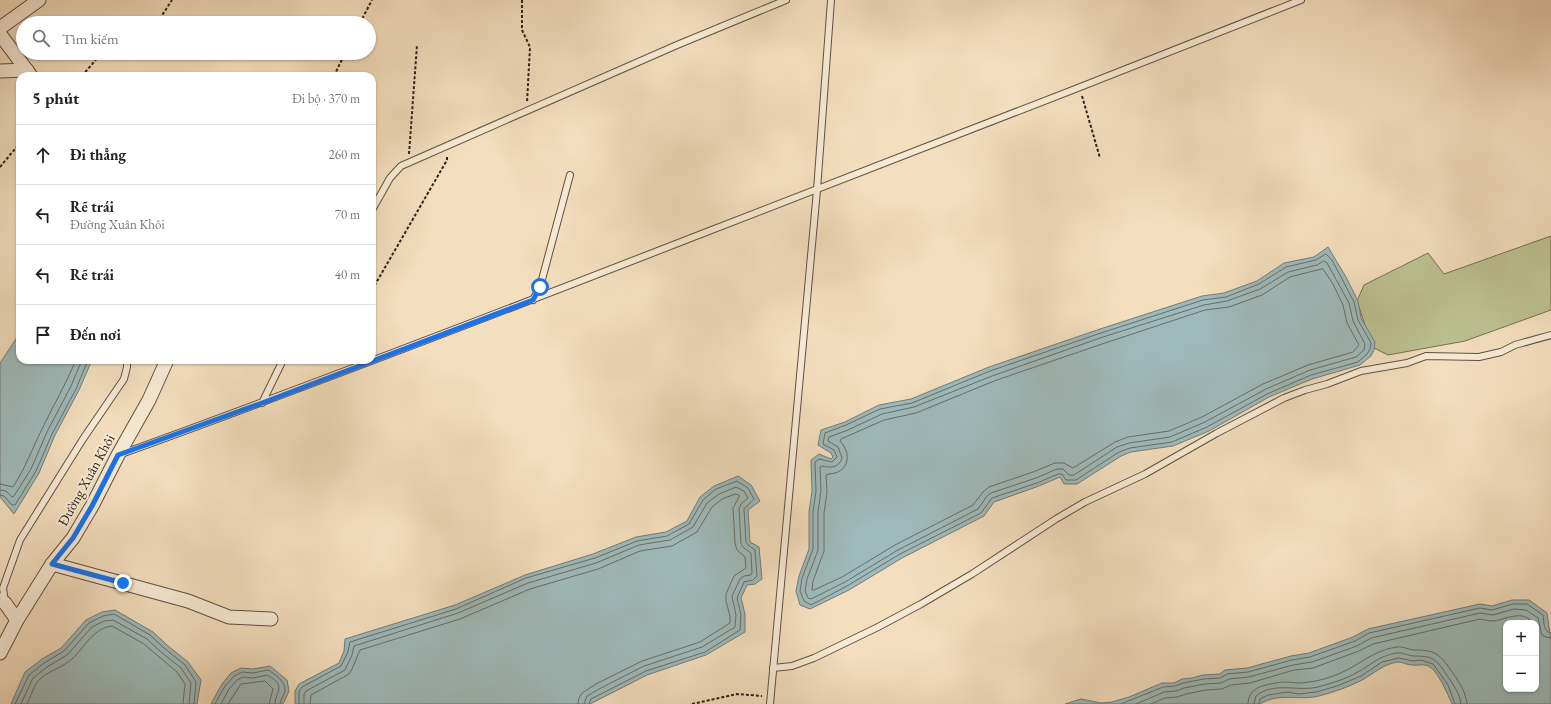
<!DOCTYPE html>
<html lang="vi">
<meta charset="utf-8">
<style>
body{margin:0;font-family:"EB Garamond",serif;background:#f2f2f2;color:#222}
.controls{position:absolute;right:12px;bottom:12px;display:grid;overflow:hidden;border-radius:8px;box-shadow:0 1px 3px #0004}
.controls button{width:36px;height:36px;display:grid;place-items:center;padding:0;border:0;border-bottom:1px solid #e0e0e0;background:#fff;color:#222;font:20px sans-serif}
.stop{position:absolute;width:12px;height:12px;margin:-9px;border:3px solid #1a73e8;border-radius:50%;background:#fff}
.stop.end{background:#1a73e8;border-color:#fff;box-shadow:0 1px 4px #0008}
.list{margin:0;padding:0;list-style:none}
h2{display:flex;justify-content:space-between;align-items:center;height:52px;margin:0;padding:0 16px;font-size:17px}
h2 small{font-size:13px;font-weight:400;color:#767676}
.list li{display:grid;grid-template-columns:26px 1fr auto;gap:12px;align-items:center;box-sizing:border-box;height:60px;padding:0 16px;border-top:1px solid #e0e0e0}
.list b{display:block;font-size:15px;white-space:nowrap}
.list p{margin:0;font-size:13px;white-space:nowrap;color:#767676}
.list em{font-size:13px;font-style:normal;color:#767676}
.icon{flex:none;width:22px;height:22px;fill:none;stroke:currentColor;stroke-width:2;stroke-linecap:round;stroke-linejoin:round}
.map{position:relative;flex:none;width:1551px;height:704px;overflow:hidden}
.search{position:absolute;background:#fff;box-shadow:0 1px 3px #0004;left:16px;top:16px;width:360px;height:44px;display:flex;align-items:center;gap:10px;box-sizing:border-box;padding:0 14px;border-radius:22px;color:#767676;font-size:15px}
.panel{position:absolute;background:#fff;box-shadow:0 1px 3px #0004;left:16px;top:72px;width:360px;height:292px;border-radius:12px}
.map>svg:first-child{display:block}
.green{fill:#bcc190;stroke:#767054}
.water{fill:#9ebaba;stroke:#727c7a;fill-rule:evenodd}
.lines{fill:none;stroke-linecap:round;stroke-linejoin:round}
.shore{stroke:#686d6a;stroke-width:1}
.service-casing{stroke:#625042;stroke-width:8}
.minor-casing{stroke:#625042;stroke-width:15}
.path{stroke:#312019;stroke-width:2;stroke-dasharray:3 2;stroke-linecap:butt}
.service{stroke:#f7ead4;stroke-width:6}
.minor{stroke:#f7ead4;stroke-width:13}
.route{stroke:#1a73e8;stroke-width:5}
.labels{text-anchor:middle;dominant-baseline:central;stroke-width:4;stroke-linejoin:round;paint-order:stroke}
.street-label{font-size:14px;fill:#312019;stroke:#f7ead4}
</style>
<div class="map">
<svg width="1551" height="704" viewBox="0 0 1551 704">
<rect width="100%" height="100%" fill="#f3debd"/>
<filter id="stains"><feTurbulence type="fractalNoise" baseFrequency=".005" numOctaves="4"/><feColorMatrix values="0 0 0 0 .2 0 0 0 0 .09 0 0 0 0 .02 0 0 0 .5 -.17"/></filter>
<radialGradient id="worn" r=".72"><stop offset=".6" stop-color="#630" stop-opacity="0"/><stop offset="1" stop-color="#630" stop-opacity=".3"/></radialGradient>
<path class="green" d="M1551 236V310L1465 341 1388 355 1374 348 1368 334 1357 301 1364 285 1428 253 1444 274Z"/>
<g class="water">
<path d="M1328 247 1346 277 1358 301 1361 318 1375 342 1374 350 1371 356 1360 365 1312 379 1269 397 1209 431 1173 446 1131 452 1121 456 1077 484H1064L1060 477 1039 486 994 502 984 516 902 558 849 590 810 609 800 605 796 591 799 576 809 549V512L812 491 811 460 819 454 831 459 833 457 831 453 818 445 821 430 845 422 879 405 911 399 989 367 1100 329 1202 296 1224 293 1257 281 1284 263 1314 257Z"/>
<path d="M20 333V360H92L79 390 55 435 39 473 14 514 0 497V363Z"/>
<path d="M738 476 751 485 760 501 748 510 750 542 759 547 762 579 755 584 747 585 741 598 745 614V632L706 655 647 675 590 704H295V691L299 684 339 663 344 651 345 639 455 605 525 575 593 554 636 537 666 532 687 521 700 497 714 486Z"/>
<path d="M1512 600H1529L1547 613 1551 641V704H1452C1448 695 1439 673 1430 667 1425 663 1418 666 1412 665 1407 665 1403 662 1398 662 1383 664 1375 673 1362 680 1349 687 1334 692 1319 696 1298 701 1280 692 1260 704H1065L1081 699 1101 703 1112 702 1129 697 1162 683H1174L1182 679 1192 678 1203 675 1220 674 1225 670 1247 668 1291 656 1309 653 1353 637 1368 629 1480 604 1492 606ZM1506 623H1536V689H1506Z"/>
<path d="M115 610 153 632 167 645 188 662 201 680 197 704H11L25 672 42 659 61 648 86 620 102 612Z"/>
<path d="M270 666 287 680 289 691 283 704H211L222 684 231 673 241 668 253 669Z"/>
</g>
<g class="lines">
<g class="shore">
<path d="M1326 254 1332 260 1342 279 1354 302 1358 320 1371 343 1370 349 1367 354 1358 362 1311 375 1267 394 1207 427 1172 442 1130 448 1119 452 1076 480H1066L1062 474H1058L1037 483 992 498 981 513 900 554 847 586 811 605 804 601 800 591 802 578 813 549V512L816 491 815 462 819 459 832 462 837 457 834 450 823 444 825 433 846 425 880 409 912 403 990 371 1101 333 1203 300 1226 297 1259 284 1286 267 1316 260Z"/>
<path d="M1324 261 1327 263 1349 303 1353 321 1365 344 1364 350 1356 357 1310 370 1266 389 1205 422 1170 437 1129 443 1117 447 1074 475H1069L1063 469H1057L1036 478 991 493 987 496 978 509 898 550 845 582 811 599 808 598 805 591 807 579 818 550V512L821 491 820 467 822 466C831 468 839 468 842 458L838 447 828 441 829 437 848 430 882 414 914 407 992 376 1103 337 1204 305 1227 301 1260 289 1288 272 1317 265Z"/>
<path d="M1323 269 1333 284 1343 305 1347 323 1359 345 1353 352 1308 365 1263 384 1202 417 1169 431 1128 437 1115 442 1073 468 1064 463H1055L1033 472 989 487 983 492 973 505 895 545 842 577 814 590H812L813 581 824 551V513L827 492 826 475C830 473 834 474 838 472 851 465 849 451 840 441L841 439 884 420 916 413 994 381 1105 343 1205 310 1229 307 1262 295 1290 277Z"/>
<path d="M0 484 13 487C25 469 32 449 42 429 53 406 66 384 76 360"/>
<path d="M0 490 6 491 12 497 14 496 31 469 47 432 71 386 82 360"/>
<path d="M0 495 4 496 12 505H15L36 471 52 434 76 389 88 360"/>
<path d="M15 704 29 675 44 663 64 651 89 623 103 616 114 614 150 635 164 648 185 665 196 682 194 704"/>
<path d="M21 704 33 678 47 667 67 655 92 627 104 621 113 620 147 639 161 652 181 668 191 683 189 704"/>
<path d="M27 704C31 697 33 687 38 681 47 671 62 668 72 659 85 647 93 628 112 626L144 644 177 672 185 684 183 704"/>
<path d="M215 704 225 686 234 676 242 672 253 673 268 670C275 674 286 682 285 691 284 695 281 699 280 704"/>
<path d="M221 704 229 689 237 680 243 677 253 678 267 675C287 686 276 689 275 704"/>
<path d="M228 704 241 684 265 681 273 689 269 704"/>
<path d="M299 704V692L302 687 341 666 348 652 350 642 456 609 526 578 595 558 637 541 667 536 689 524 703 500 716 489 737 481 748 488 754 499 744 509 746 542 748 545 755 550 757 576 753 580 744 582 737 598 741 615 740 630 705 652 646 671 591 699 589 704"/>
<path d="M304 704V694L306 691 345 670 352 655 354 646 458 613 528 583 596 563 639 545 670 540 693 527 707 503 719 494 736 487 744 491 748 498 741 504 739 509 741 544 744 548 751 553 752 573 751 575 744 576 740 579 732 596 736 615 735 627 702 647 644 666 599 689 587 696 584 704"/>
<path d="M310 704 311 695 349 674 352 669 360 650 460 619 530 589 598 569 640 551 672 546 697 532 712 507 722 499 735 494 739 495V497L733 508 735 543 737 550 745 557 746 568 734 576 726 594V601L730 616V623L700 642 642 661 596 684 582 693 579 698 578 704"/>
<path d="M1121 704 1163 687 1175 686 1183 683 1204 679 1220 678 1227 674 1248 672 1292 660 1310 657 1355 641 1369 633 1480 608 1492 610 1513 604H1527L1543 615C1544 622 1543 632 1551 633"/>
<path d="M1136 704 1164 692 1176 691 1184 688 1205 684 1221 683 1229 679 1249 677 1293 665 1312 662 1357 646 1371 638 1480 613 1493 615 1514 609 1526 610 1538 618 1542 635 1546 637 1551 638"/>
<path d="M1151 704 1165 698 1177 697 1186 694 1206 690 1222 689 1231 685 1250 683 1294 670 1313 668 1359 651 1373 644 1480 619C1485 620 1489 621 1494 621 1507 619 1523 609 1533 623"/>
<path d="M1248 704C1248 688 1263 685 1276 683 1286 681 1292 683 1301 683 1312 682 1323 680 1333 676 1357 668 1372 650 1397 647 1403 646 1409 650 1415 650 1433 650 1439 653 1450 669 1457 679 1466 691 1467 704"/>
<path d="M1254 704 1256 696C1274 681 1298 692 1318 687 1332 683 1346 679 1358 672 1374 663 1377 657 1396 653 1403 652 1408 656 1414 656 1433 656 1436 659 1446 674 1452 683 1460 693 1461 704"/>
<path d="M1259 704 1260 699 1268 695 1287 692 1299 694 1316 692 1337 686 1361 676 1382 662 1399 658 1413 661 1421 660 1433 664 1448 685 1455 704"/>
</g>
<g class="service-casing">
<g id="service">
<path d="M372 210 390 178 401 166 677 45 786 0"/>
<path d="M533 300 540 287 570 175"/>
<path d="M262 403 283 360"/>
<path d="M121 454C318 383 514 307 709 231 907 155 1104 78 1301 0"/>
<path d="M5 602 3 588 20 540 83 439 124 379 127 367V360"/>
<path d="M773 668 792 666 814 658 878 627 921 604 972 574 1056 519 1085 502 1145 474 1217 433 1284 398 1305 390 1327 384 1361 371 1407 363 1426 356 1479 357 1501 352 1515 345 1551 335"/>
<path d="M770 704 817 190 831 0"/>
</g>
</g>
<g class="minor-casing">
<g id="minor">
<path d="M0 28 39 0"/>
<path d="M0 34 31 76"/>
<path d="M0 71 27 70"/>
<path d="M52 564 188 601 229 617 271 619"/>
<path d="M0 600 5 603 17 620"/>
<path d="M0 653 17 620 52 564 73 538 92 506 118 455 149 400 167 360"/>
</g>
</g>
<g class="path">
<path d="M522 0V30L530 47 527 103"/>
<path d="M157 23 172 0"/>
<path d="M360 23 372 0"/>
<path d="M113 53C122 56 127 59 135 53"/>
<path d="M82 76 99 56 104 53"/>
<path d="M334 76 345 53"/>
<path d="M1082 96 1100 158"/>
<path d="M409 154 417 45"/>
<path d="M0 167 20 143"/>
<path d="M372 290 447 160V156"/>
<path d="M692 704 737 694 762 696"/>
</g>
<use href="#service" class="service"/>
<use href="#minor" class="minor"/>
</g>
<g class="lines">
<path class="route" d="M123 583 52 564 73 538 92 506 118 455 262 403 533 300 540 287"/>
</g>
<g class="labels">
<g class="street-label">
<text transform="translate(86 480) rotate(-61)">Đường Xuân Khôi</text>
</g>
</g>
<rect width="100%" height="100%" filter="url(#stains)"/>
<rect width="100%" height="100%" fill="url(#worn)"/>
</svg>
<div class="controls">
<button>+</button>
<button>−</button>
</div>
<div class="stop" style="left:540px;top:287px"></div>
<div class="stop end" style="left:123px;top:583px"></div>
<div class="search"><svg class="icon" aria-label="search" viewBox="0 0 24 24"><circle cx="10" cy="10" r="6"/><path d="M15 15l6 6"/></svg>Tìm kiếm</div>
<section class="panel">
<h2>5 phút<small>Đi bộ · 370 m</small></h2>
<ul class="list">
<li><svg class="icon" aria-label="ahead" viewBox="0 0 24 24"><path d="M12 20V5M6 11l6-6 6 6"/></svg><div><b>Đi thẳng</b></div><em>260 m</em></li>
<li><svg class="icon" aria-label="left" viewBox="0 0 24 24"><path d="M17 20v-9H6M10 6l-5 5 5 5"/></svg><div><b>Rẽ trái</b><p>Đường Xuân Khôi</p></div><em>70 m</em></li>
<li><svg class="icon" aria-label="left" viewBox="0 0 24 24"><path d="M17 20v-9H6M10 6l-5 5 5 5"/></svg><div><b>Rẽ trái</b></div><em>40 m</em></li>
<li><svg class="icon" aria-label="arrive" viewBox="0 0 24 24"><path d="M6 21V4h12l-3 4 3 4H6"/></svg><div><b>Đến nơi</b></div></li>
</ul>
</section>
</div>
